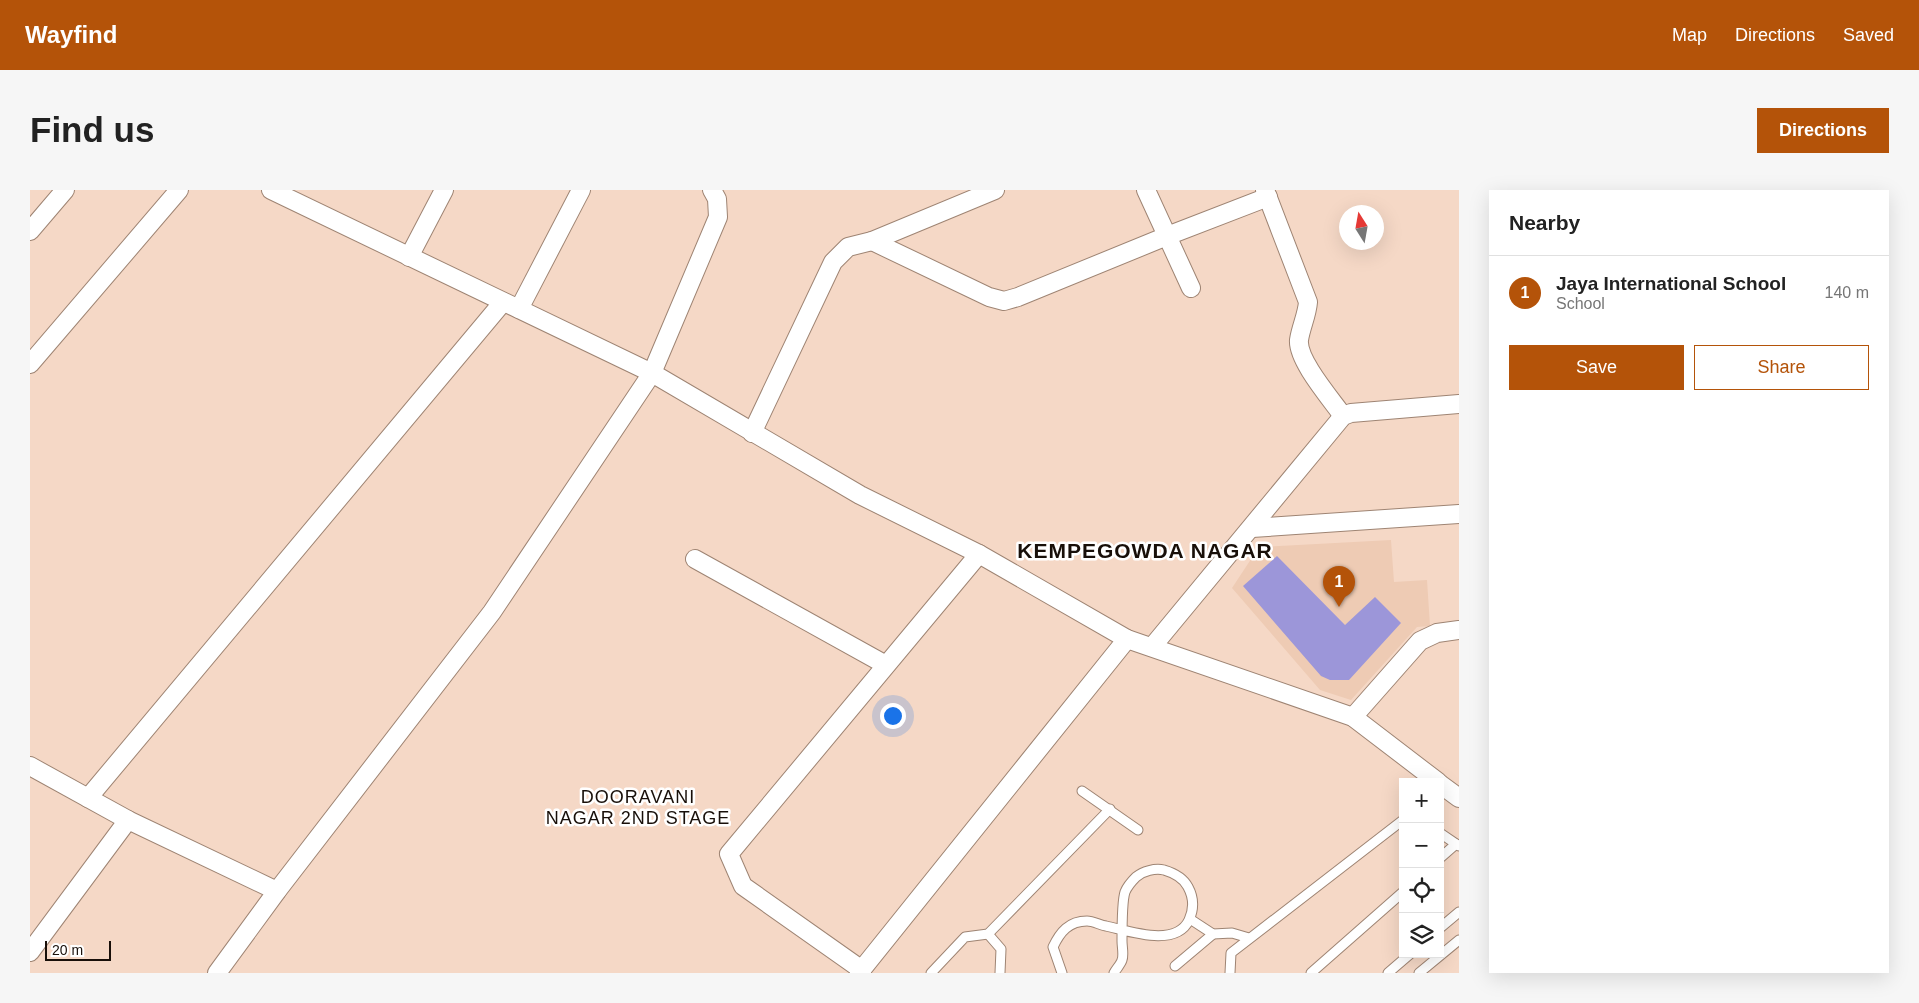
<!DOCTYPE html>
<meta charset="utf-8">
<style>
body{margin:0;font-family:Helvetica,sans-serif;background:#f6f6f6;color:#222}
.controls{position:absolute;right:15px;bottom:15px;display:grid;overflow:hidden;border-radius:0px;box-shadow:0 5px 20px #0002}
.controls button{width:45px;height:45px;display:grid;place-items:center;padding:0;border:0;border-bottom:1px solid #e0e0e0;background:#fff;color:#222;font:25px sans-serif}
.compass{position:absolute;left:1309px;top:15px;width:45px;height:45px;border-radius:50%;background:#fff;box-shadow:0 5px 20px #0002;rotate:349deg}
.scale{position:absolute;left:15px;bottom:12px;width:66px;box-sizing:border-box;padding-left:5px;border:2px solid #180f09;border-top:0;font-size:14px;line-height:18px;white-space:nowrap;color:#180f09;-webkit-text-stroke:4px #fff;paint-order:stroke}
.you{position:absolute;left:862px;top:525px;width:18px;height:18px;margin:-12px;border:4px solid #fff;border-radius:50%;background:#1a73e8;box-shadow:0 0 0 8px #1a73e833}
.badge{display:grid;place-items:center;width:32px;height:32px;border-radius:50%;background:#b45309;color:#fff;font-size:16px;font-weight:700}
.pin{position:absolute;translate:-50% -41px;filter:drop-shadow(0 1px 2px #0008)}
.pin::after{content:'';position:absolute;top:26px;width:18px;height:15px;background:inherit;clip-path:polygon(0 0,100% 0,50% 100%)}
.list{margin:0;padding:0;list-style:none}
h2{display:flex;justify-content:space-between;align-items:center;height:65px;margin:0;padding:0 20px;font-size:21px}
h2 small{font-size:16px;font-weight:400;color:#767676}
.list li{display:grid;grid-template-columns:32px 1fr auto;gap:15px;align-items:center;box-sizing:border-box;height:75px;padding:0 20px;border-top:1px solid #e0e0e0}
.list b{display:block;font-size:19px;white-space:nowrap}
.list p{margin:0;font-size:16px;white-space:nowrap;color:#767676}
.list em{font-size:16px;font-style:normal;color:#767676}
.actions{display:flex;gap:10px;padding:15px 20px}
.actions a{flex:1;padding:11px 0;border:1px solid #b45309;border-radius:0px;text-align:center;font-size:18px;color:#b45309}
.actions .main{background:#b45309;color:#fff}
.icon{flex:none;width:28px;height:28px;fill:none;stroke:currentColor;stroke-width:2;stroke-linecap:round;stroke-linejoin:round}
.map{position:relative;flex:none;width:1429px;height:783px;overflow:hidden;border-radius:0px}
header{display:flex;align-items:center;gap:30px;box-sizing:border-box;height:70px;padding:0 25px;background:#b45309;color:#fff}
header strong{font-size:24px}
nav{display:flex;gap:28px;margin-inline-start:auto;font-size:18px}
.intro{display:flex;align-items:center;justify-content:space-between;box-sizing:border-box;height:120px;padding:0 30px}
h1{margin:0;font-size:35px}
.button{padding:12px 22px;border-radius:0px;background:#b45309;color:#fff;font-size:18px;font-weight:700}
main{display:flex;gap:30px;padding:0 30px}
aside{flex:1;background:#fff;border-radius:0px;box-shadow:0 5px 20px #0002}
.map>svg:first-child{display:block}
.built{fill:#eecbb4}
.building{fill:#9c96d9}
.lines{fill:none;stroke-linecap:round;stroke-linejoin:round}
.lane-casing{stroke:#9e8473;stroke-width:11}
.street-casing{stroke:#9e8473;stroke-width:20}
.lane{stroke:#fff;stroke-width:9}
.street{stroke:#fff;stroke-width:18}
.labels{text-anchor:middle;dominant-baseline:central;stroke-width:5;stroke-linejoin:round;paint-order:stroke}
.neighbourhood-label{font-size:18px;letter-spacing:1px;fill:#180f09;stroke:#fff}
.district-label{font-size:21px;font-weight:bold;letter-spacing:1px;fill:#180f09;stroke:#fff}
</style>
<header>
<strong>Wayfind</strong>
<nav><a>Map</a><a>Directions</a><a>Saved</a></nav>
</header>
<div class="intro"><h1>Find us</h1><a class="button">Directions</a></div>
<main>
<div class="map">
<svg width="1429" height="783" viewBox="0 0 1429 783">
<rect width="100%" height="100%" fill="#f5d8c6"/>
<path class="built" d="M1361 350 1364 392 1397 390 1400 436 1387 437 1321 510 1290 500 1202 398 1229 357Z"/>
<path class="building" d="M1247 366 1315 435 1345 407 1371 433 1319 490H1300L1291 486 1213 396Z"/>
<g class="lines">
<g class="lane-casing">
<g id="lane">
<path d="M1052 601 1108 640"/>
<path d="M1410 643 1429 656"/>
<path d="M1410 668 1426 654"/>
<path d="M1160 729 1183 744 1202 743 1219 748"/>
<path d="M1410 738 1429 722"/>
<path d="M958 744 971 759 970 783"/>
<path d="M1145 776 1183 744"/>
<path d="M901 783 935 747 958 744 1080 619"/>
<path d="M1032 783 1023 757C1030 742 1039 731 1057 731 1063 731 1070 735 1076 736 1099 741 1146 758 1159 730 1164 719 1164 708 1158 697 1154 689 1144 683 1134 680 1125 678 1113 681 1106 687 1102 691 1097 697 1095 702 1092 711 1092 741 1092 751 1092 757 1094 765 1092 770 1091 774 1086 779 1084 783"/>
<path d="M1200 783 1201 763 1373 630"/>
<path d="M1281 783 1373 702"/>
<path d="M1358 783 1380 764"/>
<path d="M1389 783 1429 750"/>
</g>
</g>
<g class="street-casing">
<g id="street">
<path d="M241 0 622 183 830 305 949 364 1097 449 1323 527 1408 592"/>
<path d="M1116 0 1161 98"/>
<path d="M1235 0 1278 112C1277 125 1271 137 1269 150 1267 170 1301 209 1313 226"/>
<path d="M0 41 35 0"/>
<path d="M842 51 959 107 974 111 988 107 1137 46 1238 7"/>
<path d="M379 67 414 0"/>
<path d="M489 119 551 0"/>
<path d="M0 174 149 0"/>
<path d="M722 243 803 72 818 57 842 51 965 0"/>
<path d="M1222 338 1429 324"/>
<path d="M665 369 856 475"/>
<path d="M1122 457 1313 226 1321 223 1429 214"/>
<path d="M1323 527 1390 451 1407 443 1429 440"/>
<path d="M0 576 98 630 247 701"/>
<path d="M1410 594 1429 608"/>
<path d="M58 608 473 112"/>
<path d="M0 762 98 630"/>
<path d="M832 780 713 696 699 664 949 364"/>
<path d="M187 783 247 701 462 422 622 183 688 27 687 9 682 0"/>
<path d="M829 783 1097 449"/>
</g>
</g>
<use href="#lane" class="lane"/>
<use href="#street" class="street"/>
</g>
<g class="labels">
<g class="neighbourhood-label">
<text x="608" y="607">DOORAVANI<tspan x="608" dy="21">NAGAR 2ND STAGE</tspan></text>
</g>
<g class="district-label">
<text x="1115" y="360">KEMPEGOWDA NAGAR</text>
</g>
</g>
</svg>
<div class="controls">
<button>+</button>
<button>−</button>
<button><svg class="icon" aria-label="locate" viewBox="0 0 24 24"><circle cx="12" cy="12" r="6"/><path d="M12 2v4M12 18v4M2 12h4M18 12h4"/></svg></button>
<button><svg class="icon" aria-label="layers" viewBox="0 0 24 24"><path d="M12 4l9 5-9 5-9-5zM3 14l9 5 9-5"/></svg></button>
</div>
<svg class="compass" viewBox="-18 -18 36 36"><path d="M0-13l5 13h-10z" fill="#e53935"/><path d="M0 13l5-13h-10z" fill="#767676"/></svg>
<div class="scale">20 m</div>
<div class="you"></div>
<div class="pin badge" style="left:1309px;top:417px">1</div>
</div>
<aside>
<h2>Nearby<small></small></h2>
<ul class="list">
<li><span class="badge">1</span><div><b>Jaya International School</b><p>School</p></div><em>140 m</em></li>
</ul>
<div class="actions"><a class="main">Save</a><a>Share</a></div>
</aside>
</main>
